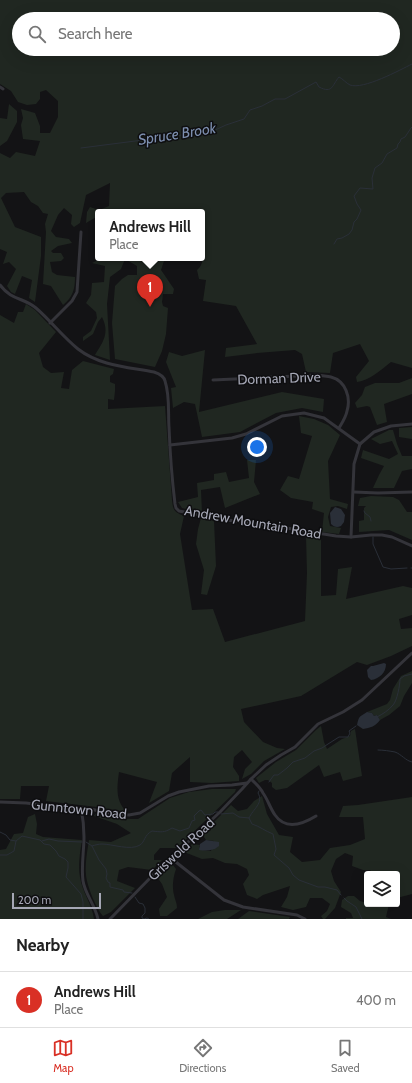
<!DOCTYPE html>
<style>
body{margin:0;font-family:Cabin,sans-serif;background:#f2f2f2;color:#222}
.controls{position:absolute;right:12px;bottom:12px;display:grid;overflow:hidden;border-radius:4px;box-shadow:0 4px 16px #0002}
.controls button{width:36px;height:36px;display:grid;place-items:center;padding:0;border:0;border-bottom:1px solid #e0e0e0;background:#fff;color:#222;font:20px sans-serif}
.scale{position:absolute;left:12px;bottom:10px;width:89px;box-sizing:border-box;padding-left:4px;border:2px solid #a5a7b5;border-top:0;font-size:11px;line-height:14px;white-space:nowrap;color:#a5a7b5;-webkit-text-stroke:3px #0e0e10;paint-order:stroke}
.you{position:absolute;left:257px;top:447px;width:14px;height:14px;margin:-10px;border:3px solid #fff;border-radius:50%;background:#1a73e8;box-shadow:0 0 0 6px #1a73e833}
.badge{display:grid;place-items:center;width:26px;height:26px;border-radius:50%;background:#d93025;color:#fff;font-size:13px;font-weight:700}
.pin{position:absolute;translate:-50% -33px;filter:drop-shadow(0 1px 2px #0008)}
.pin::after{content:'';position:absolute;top:21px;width:14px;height:12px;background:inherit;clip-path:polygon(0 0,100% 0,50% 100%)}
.popup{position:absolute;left:95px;top:209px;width:110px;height:52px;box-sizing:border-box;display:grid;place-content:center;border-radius:4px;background:#fff;filter:drop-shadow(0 1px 3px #0005);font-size:13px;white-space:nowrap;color:#767676}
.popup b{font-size:15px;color:#222}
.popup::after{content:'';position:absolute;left:50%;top:100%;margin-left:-8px;border:8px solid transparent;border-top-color:#fff}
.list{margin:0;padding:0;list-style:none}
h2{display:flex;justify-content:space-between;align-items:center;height:52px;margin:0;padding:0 16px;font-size:17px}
h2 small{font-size:13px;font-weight:400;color:#767676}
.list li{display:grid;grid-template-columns:26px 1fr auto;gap:12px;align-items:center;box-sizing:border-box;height:56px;padding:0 16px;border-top:1px solid #e0e0e0}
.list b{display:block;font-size:15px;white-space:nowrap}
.list p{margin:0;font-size:13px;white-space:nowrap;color:#767676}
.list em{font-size:13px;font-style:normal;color:#767676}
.icon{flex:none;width:22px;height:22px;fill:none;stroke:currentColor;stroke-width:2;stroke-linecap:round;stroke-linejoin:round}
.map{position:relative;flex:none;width:412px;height:919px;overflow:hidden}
.search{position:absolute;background:#fff;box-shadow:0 4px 16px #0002;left:12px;right:12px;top:12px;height:44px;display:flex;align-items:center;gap:10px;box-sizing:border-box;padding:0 14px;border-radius:22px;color:#767676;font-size:15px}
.sheet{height:108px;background:#fff}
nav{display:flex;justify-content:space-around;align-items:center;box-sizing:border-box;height:56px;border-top:1px solid #e0e0e0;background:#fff;font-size:11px;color:#767676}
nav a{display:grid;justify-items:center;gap:2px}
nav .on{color:#d93025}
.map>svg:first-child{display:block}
.green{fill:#202721;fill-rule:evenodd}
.water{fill:#2a2f38}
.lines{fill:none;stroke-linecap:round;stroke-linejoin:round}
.stream{stroke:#2a2f38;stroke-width:1}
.minor{stroke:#34343a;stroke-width:3}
.labels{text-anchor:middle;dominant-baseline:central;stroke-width:3;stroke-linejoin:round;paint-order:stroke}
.street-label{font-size:14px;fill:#a5a7b5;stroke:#0e0e10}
.water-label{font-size:15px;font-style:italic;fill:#7d8faf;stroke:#0e0e10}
</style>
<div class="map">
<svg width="412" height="919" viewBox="0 0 412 919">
<rect width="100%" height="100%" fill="#131315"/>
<g class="green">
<path d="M0 0H412V368L391 362C381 370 370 380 357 382L356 377 369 361 360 344 333 353 330 373 306 372 302 354 295 350 257 353 225 357 226 348 257 344 236 306 203 301 206 280 199 279 197 270C201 267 202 263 203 258L202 257V212H98V216L86 223 87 212 90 207 99 210 109 206 110 183 86 195 80 223 74 227 71 224 72 215 64 208 58 215 51 231 56 237 69 239 72 243 58 246 51 251 53 253H61L64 258 61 261 50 262 52 272 57 275 75 277C75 289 73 297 63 305L51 286 43 284 46 232 45 224 48 214 43 213 38 206 31 202 24 192 6 193 1 198 15 227 41 237V256L35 302 29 298 32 280 22 276 15 294 11 292 7 286 16 269 9 262 3 264 7 252 0 249V153L10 158 16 152 35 156 40 141 23 139 21 125 23 118 21 109 35 113 40 126V133H50L58 117V101L46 90 40 92V99L36 104 27 105 18 102 11 91 0 84ZM19 19H393V49H19Z"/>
<path d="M9 104 17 111V122L7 141 0 146V118L7 119Z"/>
<path d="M102 258H174L172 260 165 258 161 270 174 289 173 294H163L162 302 163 306 168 308 166 334 162 351 155 367 115 359 112 323 115 286 122 279 128 275H137V266L125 259 121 269 110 277 107 304 110 360 95 355C103 342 110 333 102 317L98 322 93 334 83 341V337L91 331 97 318 96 312 86 303 91 295 92 283 104 282 105 266 92 263Z"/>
<path d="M26 304 35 310 56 332 39 353 43 367 51 373 64 372 61 388 69 389 72 370 83 361 114 369 113 374 110 376V382L115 384V391L114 400 108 399V409L165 406 172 500C173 510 174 512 184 516L180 534 192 610 213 609 225 642 305 621 307 573 306 536 321 538V596L336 595 338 569 352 567 346 599 403 586 412 588V615L399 619 401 629 412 628V646L391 656 367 665 357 662 301 696 241 709 244 722 263 742 277 748 285 749 264 761 251 774 242 779 245 769 252 762 242 750 234 757 233 767 239 776V781L212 783 190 782V757L172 773 169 791 149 803 157 782 119 772C117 787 115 801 127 812L97 807 46 801 49 786H21L20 799H0V315L14 323 18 312H23Z"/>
<path d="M205 350 199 412 282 392 324 399 323 412 302 408 276 413 240 432 202 437 195 404 184 402 173 408 171 388 176 387 166 362 169 352 182 356Z"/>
<path d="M412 378V394L384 404 387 422 377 425 370 407 367 406 357 408 355 403 362 395 365 387 375 383H399Z"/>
<path d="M299 416 314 419 328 425 340 435 328 461 330 499 348 504 347 509 338 506 331 507 328 517 330 526 341 528 339 534 322 532 324 513 312 509 313 502 291 498 280 490 288 476 299 479 312 436 301 433Z"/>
<path d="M412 427V439L399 437V428Z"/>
<path d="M389 430H393L397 444 402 456H412V469L402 471 394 488H373L379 475 384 466 361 458 363 450 389 459 398 454 392 441 380 444 371 439Z"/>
<path d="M247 460H256L254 482 260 494 225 508 220 487 201 490 202 513 182 508 178 502 198 497 197 483 214 480V474L226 472 229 482 249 478Z"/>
<path d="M371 496 393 497 399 500 407 512H412V540L389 530 359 532V521L364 520V508L366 506H358L360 498Z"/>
<path d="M201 518 214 521 216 566 207 595 201 594 204 570 196 544 198 529Z"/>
<path d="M412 671V683L404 696 400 706 389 715 380 720 377 715 374 716 372 713 367 712 387 704 390 700 393 689 401 676Z"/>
<path d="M321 726 324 742 327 749 342 739 350 736 351 731 355 729 362 776 343 781 340 772 324 777 319 765 287 788 276 790 272 787V783L268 780H265L259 783 256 778 276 762 296 750 316 730Z"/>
<path d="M212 789H236L235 792 177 848H160L154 855V860H162L152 870 128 867 119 870 117 881 135 888 111 912 103 916C96 908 87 886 86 875 85 864 87 852 89 840L111 842 131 833 117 824 94 816 96 813 115 819H138L170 798 189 792Z"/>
<path d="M262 796 267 814 279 835 293 837 290 852 302 862 320 860 330 848 350 845 365 839 363 817H339L343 806 358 805 412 797V894L397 898V874H374L370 870H363L352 866 353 856 345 853 336 859 331 871 334 881 341 892 335 908 325 919H323L321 916 327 911 330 904 322 898H310L306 907 293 910 281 907 287 897 290 886 263 895 257 899 247 895 243 884 249 875 247 869 237 864 225 863 213 858 202 859 184 852 192 844 200 845 199 847 202 850 211 851 214 841 206 840 202 834 231 805 238 811 247 809 254 801Z"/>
<path d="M35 814 37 824 36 834 43 837 82 840C80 852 78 865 80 877 82 892 92 904 94 919H0V850L6 849 14 834 23 833 28 817Z"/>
<path d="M166 865H173L176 869C173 878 172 886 174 895 175 900 177 903 177 908L167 916H160L159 909 167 897 162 884 157 877Z"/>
<path d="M348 896H354L360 901 367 903V904H389L386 917 391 919H346V918H353L351 913 341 907 342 900Z"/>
<path d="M225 910H241L227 919H198L212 912Z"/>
<path d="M249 911 290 917 289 919H238Z"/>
</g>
<g class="water">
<path d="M335 507 341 509 345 515 344 522 341 526C337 528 334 527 331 524L330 513Z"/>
<path d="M384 663 386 664C386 673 379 679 371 680L368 677 367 670 371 666H373Z"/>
<path d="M367 712 372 713 374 716 377 715 380 720C376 726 370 728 363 729L357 725C359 716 359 717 367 712Z"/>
<path d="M206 840 219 842V846C213 851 207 851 199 850L200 844Z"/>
</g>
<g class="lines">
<g class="stream">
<path d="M81 148 213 131 226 125 244 119 250 110 262 106 275 99H285L316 82 319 87C333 94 332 85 339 77 343 79 346 83 350 85 363 90 400 70 412 64"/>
<path d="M334 244 337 239 342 238 349 234 352 230 354 222 357 219 361 210 357 204 354 196 360 188 373 189 372 178 375 168 382 163 387 154 397 148 398 144 400 142 401 139 405 137 411 128 412 127"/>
<path d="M364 511 365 513 370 517 371 521"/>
<path d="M373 537V544L383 567 391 569 407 568"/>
<path d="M411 568H412"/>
<path d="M377 717C383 714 389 710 393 705 397 701 400 685 400 679L404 676 412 674"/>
<path d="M378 750C383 750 390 751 395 752 401 754 406 761 412 762"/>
<path d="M269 782 271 779 274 775H278L287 768 293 762 305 758 314 751 322 748 328 744 339 737H348L350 733 349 731 356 726"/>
<path d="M221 814 233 813 239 817 249 818C253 809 264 803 258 793L259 791"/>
<path d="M249 818 252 824C259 826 265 831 273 834L276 849 274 855 289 868 293 875 299 880 318 887H325L337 890 341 895"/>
<path d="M0 832 6 835 10 840 16 841"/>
<path d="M42 841 49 839 58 841 82 842"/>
<path d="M86 842 92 846 99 860 106 869 107 874 106 878 108 882 110 883V887L123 890 124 892 132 893"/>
<path d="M92 846C95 845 99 844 102 844 112 844 131 851 140 845 145 842 144 835 152 831 161 832 164 833 172 828L180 831 189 828 192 821 195 820 194 816 199 811 201 810 205 815 213 814 215 812H218"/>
<path d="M0 855H7L14 851 16 841 22 836 40 840 44 844 50 845 56 851 59 856 65 859 68 862V868L66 877 81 894 83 902V919"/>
<path d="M135 897 139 903 143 904 145 908V913L142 916V918L144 919 147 918 149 919"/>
<path d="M344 898 347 901 356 907 362 919"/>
</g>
<g class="minor">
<path d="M0 87 3 89"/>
<path d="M0 285C12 301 23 297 36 308 51 321 63 337 78 349 100 366 128 367 154 372 160 374 164 376 165 381 170 396 168 413 169 427 170 453 172 479 175 504L176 508 179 511 227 520 274 526 336 536 351 537 371 535H382L392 537 412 546"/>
<path d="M50 323 72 301 77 292 81 232"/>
<path d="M213 380 318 375C322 376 327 376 331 377 346 381 351 398 347 411 346 417 342 423 339 428"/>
<path d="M170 445 232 438 246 434 282 416 304 413 324 418 360 444"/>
<path d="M354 492 378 493 412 492"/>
<path d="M351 537 354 464 360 444 374 432 391 426 412 424"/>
<path d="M251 779C255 783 260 787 263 793 268 800 270 808 275 815 286 831 303 824 316 816"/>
<path d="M0 802 26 803 68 808H86L113 814 129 815 140 813 168 796 179 792 209 786 232 785 247 783"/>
<path d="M81 808C83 818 84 827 84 837 84 851 81 866 83 881 85 894 95 905 98 919"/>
<path d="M172 859 224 900 243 907 297 915 305 919"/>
<path d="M110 919 154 874 220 812 242 789 251 779 266 765 281 755 295 747 318 724 343 712 362 700 412 653"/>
</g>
</g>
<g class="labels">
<g class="street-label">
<text transform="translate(279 378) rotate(-2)">Dorman Drive</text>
<text transform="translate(253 522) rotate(10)">Andrew Mountain Road</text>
<text transform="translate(79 809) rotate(6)">Gunntown Road</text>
<text transform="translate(181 849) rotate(-43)">Griswold Road</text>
</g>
<g class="water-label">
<text transform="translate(177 134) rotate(-9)">Spruce Brook</text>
</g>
</g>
</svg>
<div class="controls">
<button><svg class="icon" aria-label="layers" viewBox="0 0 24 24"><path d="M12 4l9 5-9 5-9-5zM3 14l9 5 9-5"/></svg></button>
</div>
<div class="scale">200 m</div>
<div class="you"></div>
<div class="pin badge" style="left:150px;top:307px">1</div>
<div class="popup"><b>Andrews Hill</b>Place</div>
<div class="search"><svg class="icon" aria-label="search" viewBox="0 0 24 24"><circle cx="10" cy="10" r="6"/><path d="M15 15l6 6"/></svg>Search here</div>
</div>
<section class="sheet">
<h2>Nearby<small></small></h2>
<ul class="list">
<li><span class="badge">1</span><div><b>Andrews Hill</b><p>Place</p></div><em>400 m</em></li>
</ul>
</section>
<nav>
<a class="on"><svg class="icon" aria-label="map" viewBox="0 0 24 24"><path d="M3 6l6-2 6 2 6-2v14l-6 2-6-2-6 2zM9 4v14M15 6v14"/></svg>Map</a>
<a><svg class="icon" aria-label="directions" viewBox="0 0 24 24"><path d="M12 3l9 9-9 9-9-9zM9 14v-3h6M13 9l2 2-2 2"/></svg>Directions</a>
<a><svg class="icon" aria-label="saved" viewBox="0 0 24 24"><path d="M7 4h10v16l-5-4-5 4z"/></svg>Saved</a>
</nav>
